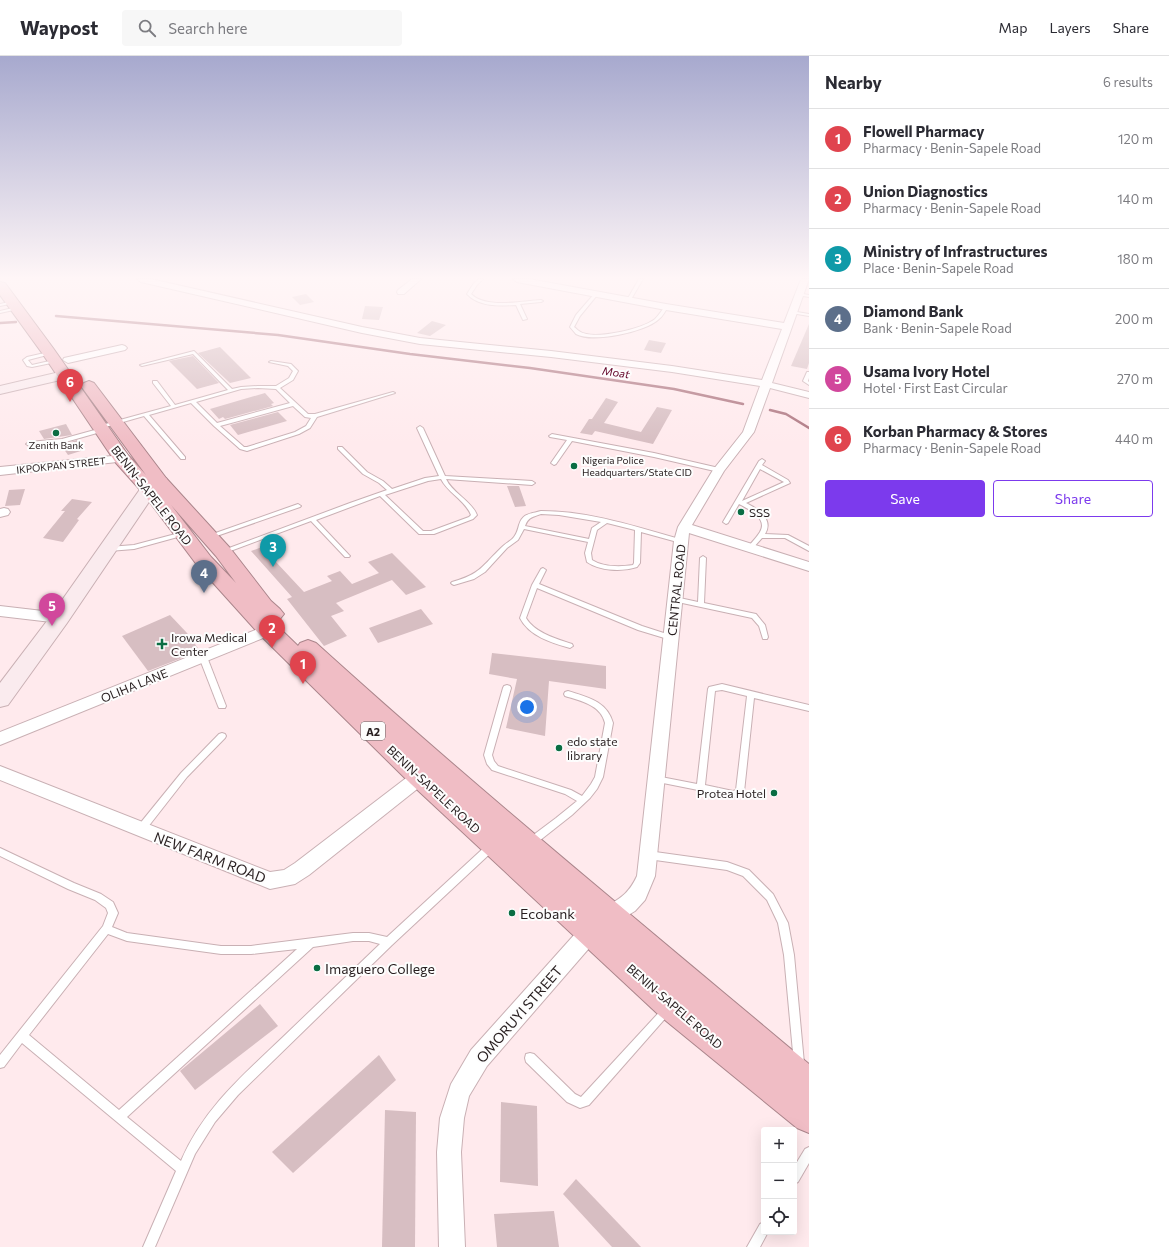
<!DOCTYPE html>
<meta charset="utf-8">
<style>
body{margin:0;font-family:Commissioner,sans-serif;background:#f7f7f7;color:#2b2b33}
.controls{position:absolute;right:12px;bottom:12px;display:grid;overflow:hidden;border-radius:4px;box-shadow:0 4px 16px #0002}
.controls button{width:36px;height:36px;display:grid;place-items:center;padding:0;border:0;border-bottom:1px solid #e1e1e2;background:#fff;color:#2b2b33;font:20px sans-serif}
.you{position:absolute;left:527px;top:651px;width:14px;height:14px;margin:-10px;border:3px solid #fff;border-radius:50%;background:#1a73e8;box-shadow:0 0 0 6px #1a73e833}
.badge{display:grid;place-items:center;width:26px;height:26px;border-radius:50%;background:#7c3aed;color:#fff;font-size:13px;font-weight:700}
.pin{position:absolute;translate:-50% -33px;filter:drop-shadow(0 1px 2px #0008)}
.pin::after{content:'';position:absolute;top:21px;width:14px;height:12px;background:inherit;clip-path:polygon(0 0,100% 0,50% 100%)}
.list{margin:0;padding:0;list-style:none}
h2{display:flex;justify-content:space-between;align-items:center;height:52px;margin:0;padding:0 16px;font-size:17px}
h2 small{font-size:13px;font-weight:400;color:#7c7c81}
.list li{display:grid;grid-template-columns:26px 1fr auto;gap:12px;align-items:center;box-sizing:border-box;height:60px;padding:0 16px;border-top:1px solid #e1e1e2}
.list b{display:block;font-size:15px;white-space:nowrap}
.list p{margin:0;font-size:13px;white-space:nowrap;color:#7c7c81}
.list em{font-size:13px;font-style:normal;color:#7c7c81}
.actions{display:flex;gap:8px;padding:12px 16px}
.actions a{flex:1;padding:9px 0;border:1px solid #7c3aed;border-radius:4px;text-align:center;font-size:14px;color:#7c3aed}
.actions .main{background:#7c3aed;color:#fff}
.icon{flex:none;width:22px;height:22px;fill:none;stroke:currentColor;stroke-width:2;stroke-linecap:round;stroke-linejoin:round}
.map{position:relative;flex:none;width:809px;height:1191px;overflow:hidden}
header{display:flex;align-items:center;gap:24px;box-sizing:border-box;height:56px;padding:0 20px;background:#fff;border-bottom:1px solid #e1e1e2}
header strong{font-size:19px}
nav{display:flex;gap:22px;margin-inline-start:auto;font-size:14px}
.search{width:280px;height:36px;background:#f7f7f7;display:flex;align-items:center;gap:10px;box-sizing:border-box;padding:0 14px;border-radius:4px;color:#7c7c81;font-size:15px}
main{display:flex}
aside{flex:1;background:#fff}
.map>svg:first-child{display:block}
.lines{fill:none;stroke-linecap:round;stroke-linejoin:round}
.stream{stroke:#ac737e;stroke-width:2.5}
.building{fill:#d7bec2}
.lane-casing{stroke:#c9b0b4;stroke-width:2}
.street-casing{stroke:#c9b0b4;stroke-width:2}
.secondary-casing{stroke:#c9b0b4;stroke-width:2}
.highway-casing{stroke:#aa858b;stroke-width:2}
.lane{fill:#fff;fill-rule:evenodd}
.street{fill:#fff;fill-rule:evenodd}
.secondary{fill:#faebee;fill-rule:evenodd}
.highway{fill:#f0bdc5;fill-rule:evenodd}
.poi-dot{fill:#096d43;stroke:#fdfdfd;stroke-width:1.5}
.labels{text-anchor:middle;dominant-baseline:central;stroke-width:4;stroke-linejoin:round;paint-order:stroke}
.far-poi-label{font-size:10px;fill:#271e1f;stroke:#fdfdfd}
.far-street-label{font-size:10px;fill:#271e1f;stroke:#fdfdfd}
.far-water-label{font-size:11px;font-style:italic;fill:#610226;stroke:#fdfdfd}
.shield{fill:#fdfdfd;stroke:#676162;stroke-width:1}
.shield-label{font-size:11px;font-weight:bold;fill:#271e1f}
.street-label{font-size:12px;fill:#271e1f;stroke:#fdfdfd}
.poi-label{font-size:12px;fill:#271e1f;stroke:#fdfdfd;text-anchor:start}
.near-street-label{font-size:14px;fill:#271e1f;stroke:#fdfdfd}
.near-poi-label{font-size:14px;fill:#271e1f;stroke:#fdfdfd;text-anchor:start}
</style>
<header>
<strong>Waypost</strong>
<div class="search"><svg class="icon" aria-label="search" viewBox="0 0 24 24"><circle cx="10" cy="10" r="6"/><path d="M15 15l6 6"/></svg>Search here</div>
<nav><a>Map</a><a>Layers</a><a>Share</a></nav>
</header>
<main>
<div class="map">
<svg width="809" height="1191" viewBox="0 0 809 1191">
<rect width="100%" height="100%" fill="#ffeaed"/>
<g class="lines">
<g class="stream">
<path d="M56 260 278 279 410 298 530 312 674 333 743 348"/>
<path d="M0 267 16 266"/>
<path d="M770 354 786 358 809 372"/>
</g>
</g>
<g class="building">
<path d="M306 238 314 246 300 249 292 241Z"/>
<path d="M365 250 383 251 379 264 362 263Z"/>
<path d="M432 265 446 269 430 280 417 277Z"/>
<path d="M809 268V307L807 313 791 310Z"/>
<path d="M649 284 666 287 661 297 644 294Z"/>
<path d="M220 291 251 322 230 327 198 297Z"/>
<path d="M193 300 219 327 197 333 169 305Z"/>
<path d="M265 337 274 347 271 348 273 350 225 363 223 361 219 363 210 353Z"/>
<path d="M606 342 618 346 604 367 641 376 657 351 672 354 653 388 595 375 592 379 580 377 589 363H592Z"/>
<path d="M278 356 287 365 238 379 230 369Z"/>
<path d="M66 368 72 379 44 383 39 375Z"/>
<path d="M77 384 84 394 68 399 61 389Z"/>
<path d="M507 430H519L526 450 515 451Z"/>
<path d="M25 433 20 449 5 450 9 434Z"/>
<path d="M72 443 92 446 77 463 79 464 63 486 43 482 65 455H61Z"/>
<path d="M262 491 304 536 332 525 327 520 340 515 352 528 379 517 368 506 392 497 426 531 406 539 392 524 336 547 344 555 331 560 347 580 324 590 287 543 292 541 251 495Z"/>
<path d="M421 553 433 568 378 587 369 572Z"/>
<path d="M170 559 187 577 200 595 148 615 122 580Z"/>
<path d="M492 597 606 610V633L549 625 545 680 506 672 517 623 489 618Z"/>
<path d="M260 948 278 970 195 1034 180 1015Z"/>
<path d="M379 999 396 1024 293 1117 272 1096Z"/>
<path d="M501 1046 537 1050 538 1130 500 1126Z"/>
<path d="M385 1054 416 1056 415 1191H382Z"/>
<path d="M576 1123 641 1191H612L563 1138Z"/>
<path d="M554 1155 559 1191H497L494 1158Z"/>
</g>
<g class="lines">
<g class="lane-casing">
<g id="lane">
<path d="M479 223H483L477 229 471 238C486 253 522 245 541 244L543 245 541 246 520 248 527 263 523 264 516 249C499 250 479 251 467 238L474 227Z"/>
<path d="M639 223H643L630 245H628L627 244Z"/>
<path d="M595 237 598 238 580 260 574 271C576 272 577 274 579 275 593 285 642 273 655 263 659 259 662 254 665 250L668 251C665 255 663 260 659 263 646 276 593 287 576 278 574 276 572 273 570 271L576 259Z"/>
<path d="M797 237 809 239V241L797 239Z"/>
<path d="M13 245 15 246 14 247 0 250V248Z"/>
<path d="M17 251 19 252 18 253 0 257V255Z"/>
<path d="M791 255 809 258V260L791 257Z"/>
<path d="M194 295 232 333 241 331 258 330H276L289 322 293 315 288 310 269 306 271 305 291 308 298 315 293 324 280 332 308 358H315L393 336 395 337 317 361 310 372 299 378 247 395 240 393 214 370 191 347 149 359 185 401V403H181L144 360 102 372H98V370L171 350 153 327V325H157L175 349 228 334 193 298 142 310 140 309ZM258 332 276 333 290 347 217 367 196 346 241 333ZM293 350 305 361 311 362 306 370 295 376 247 391H244L220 370Z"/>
<path d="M49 296 51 297V298L28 304 32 309 54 304H56V306L32 311 27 310 23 304 27 301Z"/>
<path d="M807 316H809V322L808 325 809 326V329L803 325Z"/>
<path d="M420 370 423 372 445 420 532 425 535 427 532 429 446 423C453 438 471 444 477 459L473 463 434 478H419L380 440 316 464 349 499 350 500 349 501H345L311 465 225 497 223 498 220 496 221 495 350 447 387 434 379 427 363 418 338 393V391H342L367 416 383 425 392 433 425 422 439 420 417 372ZM441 423C448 437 465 444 471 459L469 461 431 475H423L385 439 428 425Z"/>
<path d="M102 372 105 374 104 375 62 387 29 390 26 388 29 386 62 383Z"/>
<path d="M552 378 654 397 719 412 722 414 719 416 654 401 572 385 556 408 554 409 551 407 567 384 550 381 549 380Z"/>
<path d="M762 403 765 405 762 409 788 424 790 427 746 447C758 453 774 463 765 478L788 479 809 490V495L785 482H762L752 493H748L747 492 748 491C752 486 757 481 760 476 768 463 750 454 741 449L739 448 728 467 726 468 723 466 759 405ZM760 413 784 426 742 445Z"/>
<path d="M298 448 301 450 300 451 211 482H207L206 481 207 480Z"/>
<path d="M541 455C590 455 637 471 683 484L684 485 681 487 641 476 640 507 637 511C622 516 600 515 587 506L585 497 588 486 524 473 518 484 507 492 485 516 474 523 454 529 452 528 451 527 452 526C481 518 482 510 502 491 506 487 511 485 514 481 517 477 518 473 519 469 523 457 530 458 541 455ZM541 458 559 459 601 466 592 472 589 483 525 470C528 461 533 461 541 458ZM607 467 635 474 634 507 633 509C620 511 603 511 592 504L591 497 597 474Z"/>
<path d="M183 476 186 478 185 479 134 493 109 495 106 493 109 491 134 489Z"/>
<path d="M703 500 706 502 704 547 756 558 765 569 768 581 767 583H763L759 570 752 562 673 545 672 543 673 541H675L698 546 700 502Z"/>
<path d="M543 512 546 514 539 528 642 570 673 580 674 582 671 584 638 574 537 532 526 562C535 577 557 583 572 588L573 590 570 592C552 587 529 580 520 562L532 529 541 513Z"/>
<path d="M203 598 207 601 226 650 225 652H219L218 650 199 601Z"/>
<path d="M722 628 809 649V655L754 642 744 736 743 738 733 741 653 725 652 723 653 721 656 720 697 728 708 633 709 631ZM722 634 747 640 736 734 733 735 705 729 715 635Z"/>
<path d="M507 629 510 630 511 632 492 699 494 705 498 710 571 734 582 740 591 728 595 721 605 667C601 649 581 645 565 640L564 638 565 636 568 635C587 641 607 645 613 667L603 721 597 733 590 742 572 759 534 789 531 790 528 789 527 786 528 783 556 762 577 745 565 738 492 714 487 708 484 699 503 632 504 630Z"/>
<path d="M222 677 225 678 226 680 225 682 187 721 144 776 141 777 138 776 137 773 138 770 181 717 219 678Z"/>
<path d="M491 787 494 788 495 791 494 794 392 889 238 1039 215 1066 195 1098 155 1191H143L176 1115 22 987 4 1011 0 1012V999L103 870 108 857 106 852 95 844 68 833 0 800V792L74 827 101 838 113 846 118 857 112 871 127 877 221 890H251L353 877H369L387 881 488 788ZM108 878 127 885 221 898H251L297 893 119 1054 29 979ZM353 885H369L380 888C348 919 315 950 283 981 243 1019 203 1053 181 1105L127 1061 313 891Z"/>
<path d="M648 795 727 806 749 814 773 838 788 867 794 899 804 1007 803 1011 799 1012 795 1011 794 1007 784 899 778 867 767 844 743 820 727 814 648 803 645 802 644 799 645 796Z"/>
<path d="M667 949 670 951 672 954 670 957 589 1049 580 1052 567 1046 526 1006 525 1002 526 998 530 997 534 998 575 1038 581 1041 664 951Z"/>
<path d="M809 1091V1107L798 1126 794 1128V1111L805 1093Z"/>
<path d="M764 1166V1176H768L760 1191H747L760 1168Z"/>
</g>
</g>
<g class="street-casing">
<g id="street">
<path d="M137 223H151L362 271 420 282 551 295 672 310 762 324 782 273 666 254 517 226 513 223H529L666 248 784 267 801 223H809L772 327 809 336V342L770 332 754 376 724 415 692 469 809 506V515L689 477 655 820 645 844 635 855 617 866 597 883 487 1010 469 1040 464 1062 461 1096 465 1191H439L437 1096 440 1062 451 1028 471 994 583 869C590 864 596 858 603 853 620 842 628 839 637 820L674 485 678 471 713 414 743 376 760 330 672 316 551 301 420 288 362 277 141 226Z"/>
<path d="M412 223H421L404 238H398L397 236 398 234Z"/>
<path d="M122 289 125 290 127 292 125 294 68 307 63 304 64 302Z"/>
<path d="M122 399 126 401 128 403 126 405 0 419V411Z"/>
<path d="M4 452 8 453 10 456 8 459 0 461V453Z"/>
<path d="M0 550 60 557 65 559 67 562 65 565 60 567 0 560Z"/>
<path d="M268 569 273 570 275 574 273 578 0 689V676Z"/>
<path d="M0 710 270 816 284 814 295 807 414 716 420 714 426 716 429 721 426 726 309 819 295 828 270 833 0 724Z"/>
</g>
</g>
<g class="secondary-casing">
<g id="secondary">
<path d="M64 315 69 316 71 319 69 322 0 338V330Z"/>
<path d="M160 421 166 422 168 426 166 430 155 437 67 567 8 649 0 651V627L53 557 143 429 154 422Z"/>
</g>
</g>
<g class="highway-casing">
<path id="highway" d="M0 226 5 227 53 292 128 399 146 419 81 330 84 327 89 325 94 327 166 422 230 492 271 545 280 553 284 558 280 563 272 565 298 590 300 587 308 584 316 587C476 732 643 869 809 1008V1077L797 1072 660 960 411 728 260 579 197 509 143 437 116 407 42 297 0 239ZM171 449 216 500 236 527 211 501Z"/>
</g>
<use href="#lane" class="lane"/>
<use href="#street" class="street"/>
<use href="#secondary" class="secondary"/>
<use href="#highway" class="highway"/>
</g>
<linearGradient id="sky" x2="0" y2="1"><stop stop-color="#a7a9ce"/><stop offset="0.57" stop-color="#fff6f7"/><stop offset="1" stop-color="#fff6f7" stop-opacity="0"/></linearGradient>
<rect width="809" height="389" fill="url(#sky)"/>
<g class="poi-dot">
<circle cx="56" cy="377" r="4"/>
<circle cx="574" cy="410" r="4"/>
<circle cx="741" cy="456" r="4"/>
<path d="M160 582h4v4h4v4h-4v4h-4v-4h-4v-4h4z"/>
<circle cx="559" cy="692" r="4"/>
<circle cx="774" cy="737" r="4"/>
<circle cx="512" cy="857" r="4"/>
<circle cx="317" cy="912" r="4"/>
</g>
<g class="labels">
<g class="far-poi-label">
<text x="56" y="389">Zenith Bank</text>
<text x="582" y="404" text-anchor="start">Nigeria Police<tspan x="582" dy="12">Headquarters/State CID</tspan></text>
</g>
<g class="far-street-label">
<text transform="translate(61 409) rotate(-6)">IKPOKPAN STREET</text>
</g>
<g class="far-water-label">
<text transform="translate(616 316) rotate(8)">Moat</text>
</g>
<rect class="shield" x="361" y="666" width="24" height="18" rx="3"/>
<g class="shield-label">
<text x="373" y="675">A2</text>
</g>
<g class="street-label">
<text transform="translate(152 439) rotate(52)">BENIN-SAPELE ROAD</text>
<text transform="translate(676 534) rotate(-84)">CENTRAL ROAD</text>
<text transform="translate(134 629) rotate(-22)">OLIHA LANE</text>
<text transform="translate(434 733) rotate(43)">BENIN-SAPELE ROAD</text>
<text transform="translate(675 950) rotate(41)">BENIN-SAPELE ROAD</text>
</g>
<g class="poi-label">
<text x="749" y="456">SSS</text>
<text x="171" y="581">Irowa Medical<tspan x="171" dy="14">Center</tspan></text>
<text x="567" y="685">edo state<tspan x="567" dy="14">library</tspan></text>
<text x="766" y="737" text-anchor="end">Protea Hotel</text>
</g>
<g class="near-street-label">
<text transform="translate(210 801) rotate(21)">NEW FARM ROAD</text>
<text transform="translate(519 958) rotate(-49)">OMORUYI STREET</text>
</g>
<g class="near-poi-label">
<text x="520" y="857">Ecobank</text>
<text x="325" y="912">Imaguero College</text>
</g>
</g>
</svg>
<div class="controls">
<button>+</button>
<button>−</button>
<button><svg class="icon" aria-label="locate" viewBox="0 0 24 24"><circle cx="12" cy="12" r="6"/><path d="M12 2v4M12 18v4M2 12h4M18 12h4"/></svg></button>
</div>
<div class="you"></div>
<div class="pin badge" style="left:303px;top:628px;background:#e0444e">1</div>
<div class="pin badge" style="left:272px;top:592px;background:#e0444e">2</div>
<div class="pin badge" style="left:273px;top:511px;background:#0f9aa8">3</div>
<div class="pin badge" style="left:204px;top:537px;background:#5c6f8a">4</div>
<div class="pin badge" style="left:52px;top:570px;background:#d1479c">5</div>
<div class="pin badge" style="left:70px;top:346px;background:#e0444e">6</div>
</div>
<aside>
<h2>Nearby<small>6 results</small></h2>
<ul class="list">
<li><span class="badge" style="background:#e0444e">1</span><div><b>Flowell Pharmacy</b><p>Pharmacy · Benin-Sapele Road</p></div><em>120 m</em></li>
<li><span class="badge" style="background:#e0444e">2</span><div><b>Union Diagnostics</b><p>Pharmacy · Benin-Sapele Road</p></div><em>140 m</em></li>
<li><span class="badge" style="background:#0f9aa8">3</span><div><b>Ministry of Infrastructures</b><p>Place · Benin-Sapele Road</p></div><em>180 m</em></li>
<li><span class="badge" style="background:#5c6f8a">4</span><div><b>Diamond Bank</b><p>Bank · Benin-Sapele Road</p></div><em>200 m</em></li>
<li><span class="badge" style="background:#d1479c">5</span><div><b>Usama Ivory Hotel</b><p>Hotel · First East Circular</p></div><em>270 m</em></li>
<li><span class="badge" style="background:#e0444e">6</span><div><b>Korban Pharmacy &amp; Stores</b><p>Pharmacy · Benin-Sapele Road</p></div><em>440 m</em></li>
</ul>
<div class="actions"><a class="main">Save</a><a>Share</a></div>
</aside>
</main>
